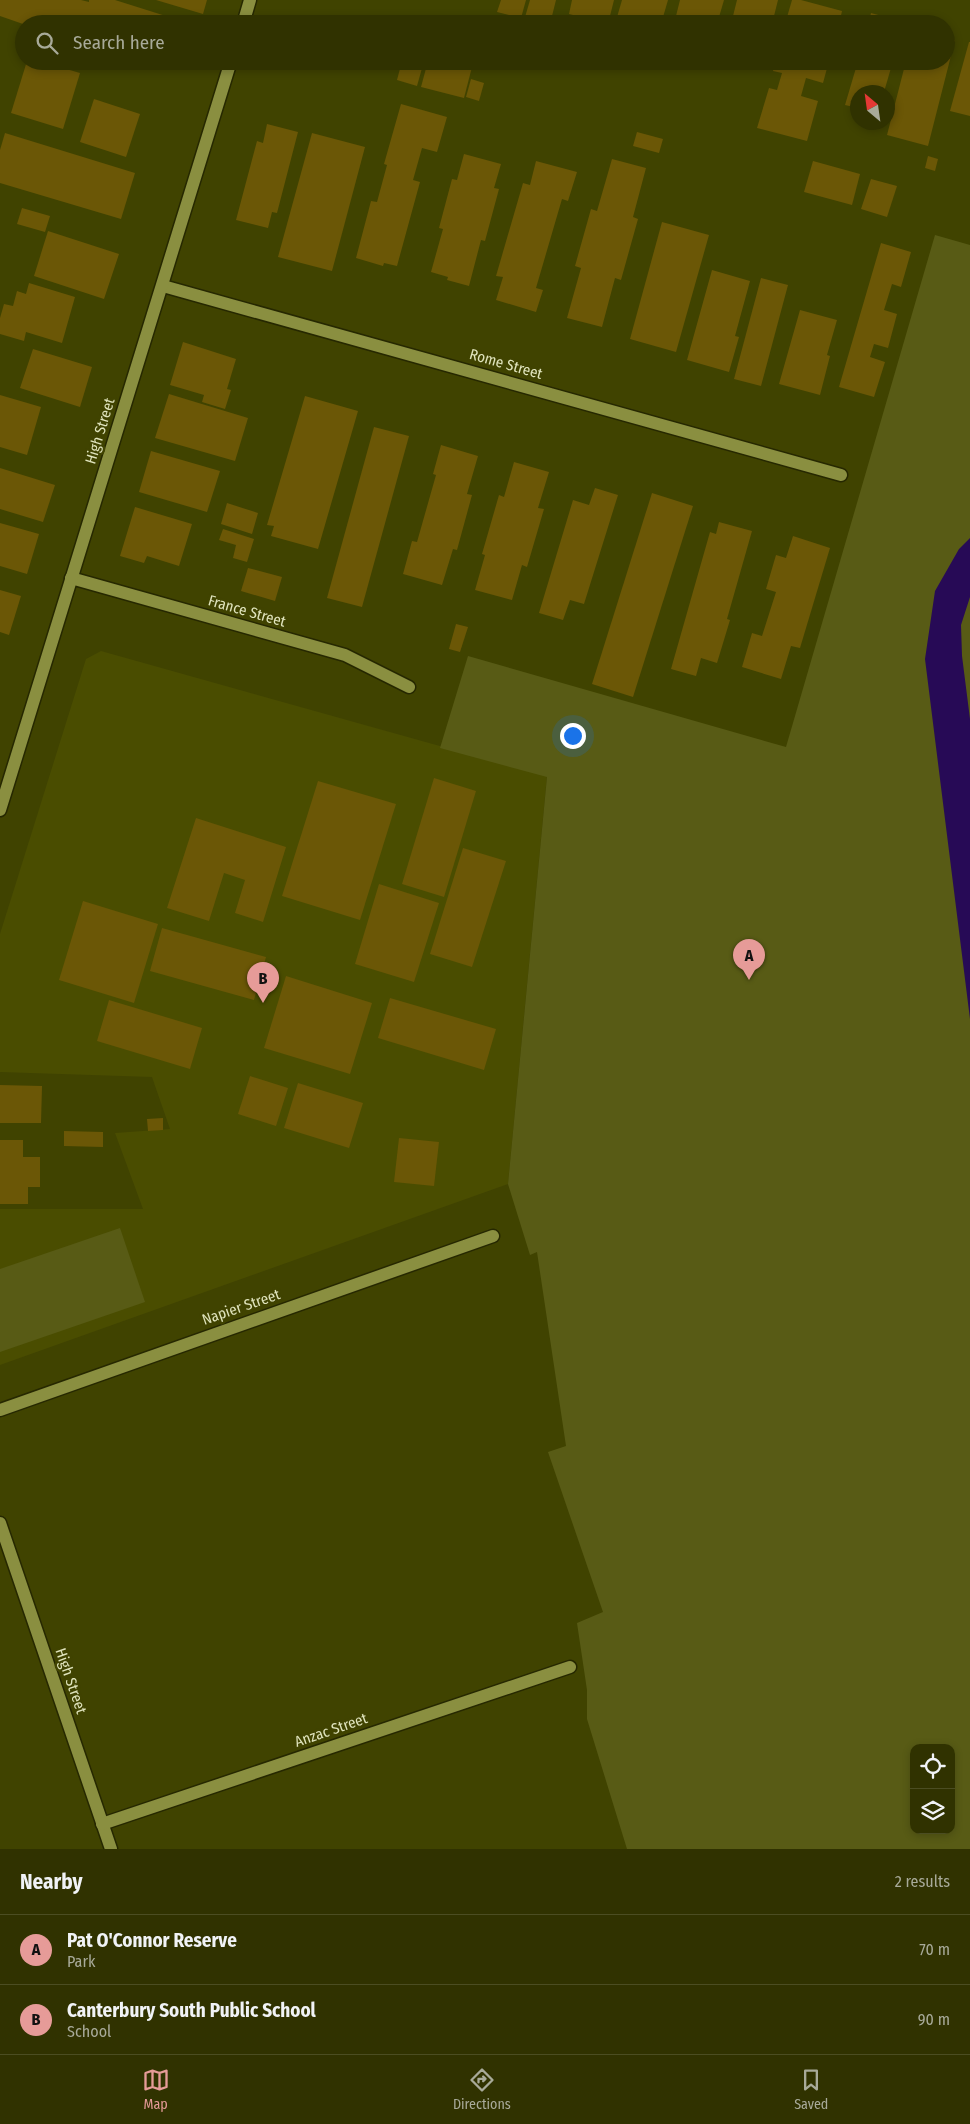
<!DOCTYPE html>
<style>
body{margin:0;font-family:"Fira Sans Condensed",sans-serif;background:#3c3e0f;color:#f1f3f6}
.controls{position:absolute;right:15px;bottom:15px;display:grid;overflow:hidden;border-radius:10px;box-shadow:0 2px 8px #0003}
.controls button{width:45px;height:45px;display:grid;place-items:center;padding:0;border:0;border-bottom:1px solid #4b4d22;background:#303200;color:#f1f3f6;font:25px sans-serif}
.compass{position:absolute;left:850px;top:85px;width:45px;height:45px;border-radius:50%;background:#303200;box-shadow:0 2px 8px #0003;rotate:331deg}
.you{position:absolute;left:572px;top:735px;width:18px;height:18px;margin:-12px;border:4px solid #fff;border-radius:50%;background:#1a73e8;box-shadow:0 0 0 8px #1a73e833}
.badge{display:grid;place-items:center;width:32px;height:32px;border-radius:50%;background:#e69b98;color:#111;font-size:16px;font-weight:700}
.pin{position:absolute;translate:-50% -41px;filter:drop-shadow(0 1px 2px #0008)}
.pin::after{content:'';position:absolute;top:26px;width:18px;height:15px;background:inherit;clip-path:polygon(0 0,100% 0,50% 100%)}
.list{margin:0;padding:0;list-style:none}
h2{display:flex;justify-content:space-between;align-items:center;height:65px;margin:0;padding:0 20px;font-size:21px}
h2 small{font-size:16px;font-weight:400;color:#a8aa99}
.list li{display:grid;grid-template-columns:32px 1fr auto;gap:15px;align-items:center;box-sizing:border-box;height:70px;padding:0 20px;border-top:1px solid #4b4d22}
.list b{display:block;font-size:19px;white-space:nowrap}
.list p{margin:0;font-size:16px;white-space:nowrap;color:#a8aa99}
.list em{font-size:16px;font-style:normal;color:#a8aa99}
.icon{flex:none;width:28px;height:28px;fill:none;stroke:currentColor;stroke-width:2;stroke-linecap:round;stroke-linejoin:round}
.map{position:relative;flex:none;width:970px;height:1849px;overflow:hidden}
.search{position:absolute;background:#303200;box-shadow:0 2px 8px #0003;left:15px;right:15px;top:15px;height:55px;display:flex;align-items:center;gap:12px;box-sizing:border-box;padding:0 18px;border-radius:28px;color:#a8aa99;font-size:19px}
.sheet{height:205px;background:#303200}
nav{display:flex;justify-content:space-around;align-items:center;box-sizing:border-box;height:70px;border-top:1px solid #4b4d22;background:#303200;font-size:14px;color:#a8aa99}
nav a{display:grid;justify-items:center;gap:2px}
nav .on{color:#e69b98}
.map>svg:first-child{display:block}
.built{fill:#4a4d00}
.green{fill:#585b15;fill-rule:evenodd}
.water{fill:#270a56}
.building{fill:#6b5706}
.lines{fill:none;stroke-linecap:round;stroke-linejoin:round}
.street-casing{stroke:#262800;stroke-width:15}
.street{stroke:#8a8f40;stroke-width:12}
.labels{text-anchor:middle;dominant-baseline:central;stroke-width:5;stroke-linejoin:round;paint-order:stroke}
.street-label{font-size:15px;fill:#e0e4bd;stroke:#404300}
</style>
<div class="map">
<svg width="970" height="1849" viewBox="0 0 970 1849">
<rect width="100%" height="100%" fill="#404300"/>
<path class="built" d="M101 651 547 776 508 1184 0 1365V1209H143L115 1133 170 1129 152 1077 0 1072V934L86 659Z"/>
<g class="green">
<path d="M935 235 970 245V1849H627L587 1719V1690L577 1623 603 1612 548 1452 566 1446 537 1252 530 1255 508 1184 547 777 440 748 468 656 786 747ZM914 1748H951V1830H914Z"/>
<path d="M120 1228 145 1302 0 1352V1269Z"/>
</g>
<path class="water" d="M970 538V597L961 625 962 656 970 719V1019L925 659 935 591 959 549Z"/>
<g class="building">
<path d="M0 0H81L89 2V0H115L188 23 23 24 0 16Z"/>
<path d="M156 0H207L203 14Z"/>
<path d="M501 0H526L521 18 497 12Z"/>
<path d="M530 0H556L550 24H523Z"/>
<path d="M572 0H614L608 24 569 14Z"/>
<path d="M622 0H668L661 24H615Z"/>
<path d="M680 0H724L717 24H674Z"/>
<path d="M737 0H778L772 24H731Z"/>
<path d="M792 0H801L842 11 839 24H785Z"/>
<path d="M871 13 904 22V24H868Z"/>
<path d="M946 38 955 40 928 146 887 135 906 61H946Z"/>
<path d="M969 42H970V116L950 111Z"/>
<path d="M27 61H39L80 73 63 129 11 113Z"/>
<path d="M402 61H424L417 86 397 80Z"/>
<path d="M428 61H452L472 67 464 98 421 87Z"/>
<path d="M775 61H829L823 83 806 78 801 96 818 101 807 141 757 128 769 88 777 90 782 73 773 71Z"/>
<path d="M858 61H893L884 92H858V108L845 105Z"/>
<path d="M471 79 484 83 479 101 466 97Z"/>
<path d="M94 99 140 114 126 157 80 142Z"/>
<path d="M401 104 447 117 437 152 422 148 413 180 420 182 397 266 384 263 383 266 356 258 371 201 377 202 387 165 384 164Z"/>
<path d="M267 124 298 132 277 213 272 212 268 228 236 220 257 141 263 143Z"/>
<path d="M637 132 663 139 659 153 633 146Z"/>
<path d="M5 133 135 173 121 219 0 183V150Z"/>
<path d="M312 133 365 147 332 271 278 257Z"/>
<path d="M464 154 501 164 494 188 499 189 485 241 481 240 469 286 447 280 448 277 431 272 443 229 439 228 452 179 457 180Z"/>
<path d="M928 156 938 159 935 171 925 168Z"/>
<path d="M612 159 646 168 633 217 638 219 621 280 615 278 602 327 567 318 581 268 575 266 591 209 597 211Z"/>
<path d="M536 161 577 172 568 201 562 199 536 288 543 290 536 312 496 300 503 277 496 276 523 183 530 185Z"/>
<path d="M813 161 860 174 852 205 804 192Z"/>
<path d="M871 179 897 186 887 217 861 209Z"/>
<path d="M22 208 50 216 45 232 17 224Z"/>
<path d="M662 222 709 235 676 352 630 339Z"/>
<path d="M48 231 119 254 104 299 34 276Z"/>
<path d="M881 243 911 252 901 287 892 284 884 310 897 314 888 348 874 344 870 357 885 362 874 397 839 387Z"/>
<path d="M712 270 750 281 735 336 739 337 729 372 687 360Z"/>
<path d="M761 278 788 285 761 386 734 379Z"/>
<path d="M29 283 75 297 62 343 26 332 24 341 0 334V318L4 304 13 306 17 291 26 294Z"/>
<path d="M800 310 837 320 827 355 830 356 820 395 779 384Z"/>
<path d="M183 342 236 359 227 389 231 390 225 409 202 402 204 395 170 385Z"/>
<path d="M33 349 92 367 80 407 20 388Z"/>
<path d="M169 394 248 418 235 461 155 438Z"/>
<path d="M0 395 41 407 27 455 0 447Z"/>
<path d="M305 396 358 411 318 549 271 536 274 526 267 525Z"/>
<path d="M374 427 409 436 362 607 327 598Z"/>
<path d="M441 445 478 456 467 494 472 495 457 550 453 549 442 585 403 574 412 541 417 542 436 475 433 474Z"/>
<path d="M151 451 220 471 207 512 139 492Z"/>
<path d="M514 462 549 472 538 508 544 509 527 567 522 565 512 600 475 590 485 555 482 554 499 495 504 497Z"/>
<path d="M0 468 55 485 43 522 0 509Z"/>
<path d="M595 488 618 495 584 604 570 600 563 620 539 613 573 500 589 505Z"/>
<path d="M652 493 693 506 633 697 592 684Z"/>
<path d="M227 503 258 513 252 534 221 524Z"/>
<path d="M135 507 192 524 179 566 147 556 144 563 120 556Z"/>
<path d="M719 522 752 531 727 619 730 620 717 663 701 658 696 676 671 669 710 532 716 534Z"/>
<path d="M0 523 39 534 27 574 0 566Z"/>
<path d="M223 529 254 539 247 562 233 558 236 545 219 540Z"/>
<path d="M793 536 830 548 800 648 791 646 781 679 742 667 752 633 762 636 776 592 766 589 776 555 786 558Z"/>
<path d="M248 568 282 577 275 601 241 591Z"/>
<path d="M0 590 21 596 9 635 0 632Z"/>
<path d="M456 624 468 627 460 652 449 649Z"/>
<path d="M434 778 476 791 444 897 402 884Z"/>
<path d="M318 781 396 804 360 920 282 896Z"/>
<path d="M196 818 286 847 263 922 235 913 245 880 224 873 209 921 167 908Z"/>
<path d="M463 848 506 861 472 967 430 954Z"/>
<path d="M379 884 439 903 414 982 355 964Z"/>
<path d="M83 901 158 924 134 1003 59 980Z"/>
<path d="M162 928 266 957 254 1000 150 971Z"/>
<path d="M286 976 372 1003 350 1074 264 1048Z"/>
<path d="M390 998 496 1029 484 1070 378 1038Z"/>
<path d="M109 1000 202 1028 190 1069 97 1041Z"/>
<path d="M250 1076 288 1088 276 1126 238 1114Z"/>
<path d="M298 1083 363 1103 349 1148 284 1128Z"/>
<path d="M0 1085 42 1086 41 1123H0Z"/>
<path d="M163 1118V1130L148 1131 147 1119Z"/>
<path d="M64 1131 103 1132V1147L64 1146Z"/>
<path d="M399 1138 439 1142 434 1186 394 1182Z"/>
<path d="M0 1140H23V1157H40V1187H28V1204H0Z"/>
</g>
<g class="lines">
<g class="street-casing">
<g id="street">
<path d="M243 24 250 0"/>
<path d="M163 286 841 475"/>
<path d="M71 578 345 655 409 687"/>
<path d="M0 810 231 61"/>
<path d="M0 1410 493 1236"/>
<path d="M0 1523 111 1849"/>
<path d="M102 1824 570 1667"/>
</g>
</g>
<use href="#street" class="street"/>
</g>
<g class="labels">
<g class="street-label">
<text transform="translate(506 364) rotate(16)">Rome Street</text>
<text transform="translate(100 431) rotate(-73)">High Street</text>
<text transform="translate(247 611) rotate(16)">France Street</text>
<text transform="translate(241 1307) rotate(-19)">Napier Street</text>
<text transform="translate(71 1681) rotate(71)">High Street</text>
<text transform="translate(331 1730) rotate(-19)">Anzac Street</text>
</g>
</g>
</svg>
<div class="controls">
<button><svg class="icon" aria-label="locate" viewBox="0 0 24 24"><circle cx="12" cy="12" r="6"/><path d="M12 2v4M12 18v4M2 12h4M18 12h4"/></svg></button>
<button><svg class="icon" aria-label="layers" viewBox="0 0 24 24"><path d="M12 4l9 5-9 5-9-5zM3 14l9 5 9-5"/></svg></button>
</div>
<svg class="compass" viewBox="-18 -18 36 36"><path d="M0-13l5 13h-10z" fill="#e53935"/><path d="M0 13l5-13h-10z" fill="#a8aa99"/></svg>
<div class="you"></div>
<div class="pin badge" style="left:749px;top:980px">A</div>
<div class="pin badge" style="left:263px;top:1003px">B</div>
<div class="search"><svg class="icon" aria-label="search" viewBox="0 0 24 24"><circle cx="10" cy="10" r="6"/><path d="M15 15l6 6"/></svg>Search here</div>
</div>
<section class="sheet">
<h2>Nearby<small>2 results</small></h2>
<ul class="list">
<li><span class="badge">A</span><div><b>Pat O'Connor Reserve</b><p>Park</p></div><em>70 m</em></li>
<li><span class="badge">B</span><div><b>Canterbury South Public School</b><p>School</p></div><em>90 m</em></li>
</ul>
</section>
<nav>
<a class="on"><svg class="icon" aria-label="map" viewBox="0 0 24 24"><path d="M3 6l6-2 6 2 6-2v14l-6 2-6-2-6 2zM9 4v14M15 6v14"/></svg>Map</a>
<a><svg class="icon" aria-label="directions" viewBox="0 0 24 24"><path d="M12 3l9 9-9 9-9-9zM9 14v-3h6M13 9l2 2-2 2"/></svg>Directions</a>
<a><svg class="icon" aria-label="saved" viewBox="0 0 24 24"><path d="M7 4h10v16l-5-4-5 4z"/></svg>Saved</a>
</nav>
